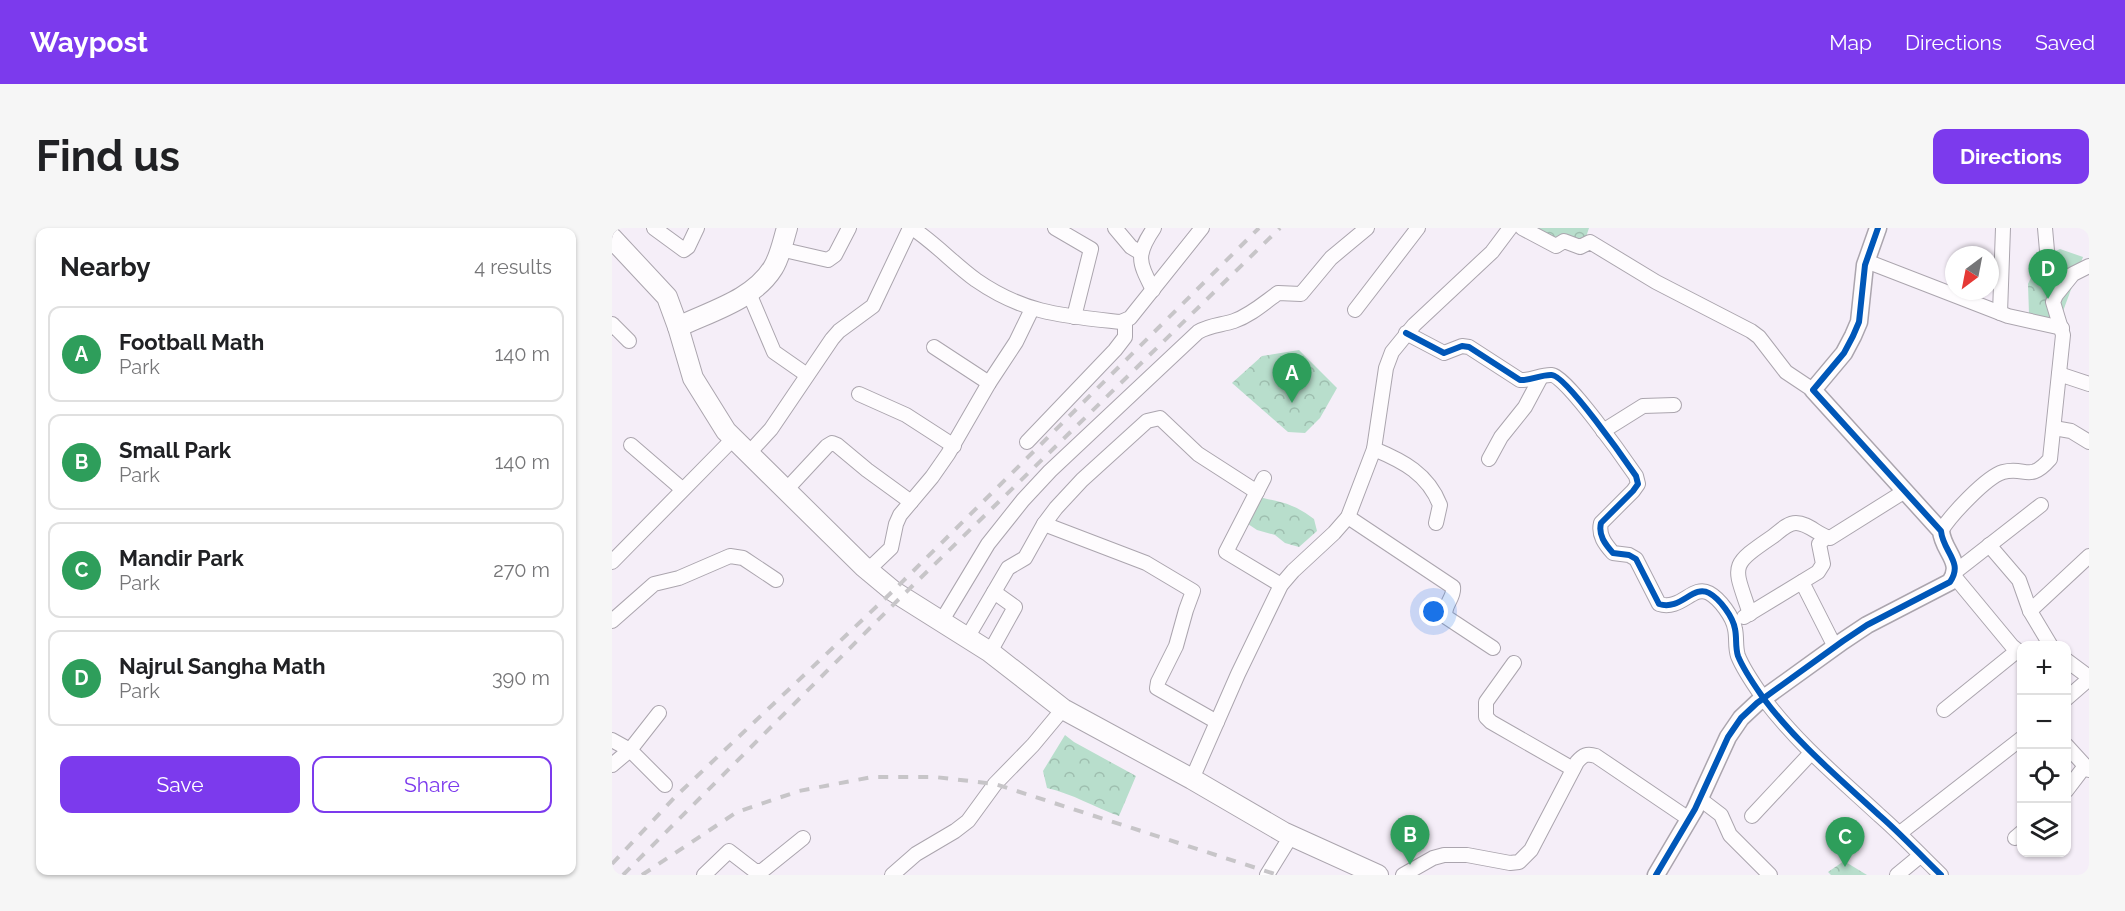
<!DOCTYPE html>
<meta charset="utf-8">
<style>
body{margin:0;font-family:Raleway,sans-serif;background:#f6f6f6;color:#202124}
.controls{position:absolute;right:18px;bottom:18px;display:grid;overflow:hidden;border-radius:12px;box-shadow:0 2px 4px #0004}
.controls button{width:54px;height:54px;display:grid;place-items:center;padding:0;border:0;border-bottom:2px solid #e0e0e0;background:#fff;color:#202124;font:30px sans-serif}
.compass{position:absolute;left:1333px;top:18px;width:54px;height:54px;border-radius:50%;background:#fff;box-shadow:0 2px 4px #0004;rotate:212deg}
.you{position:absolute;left:822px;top:384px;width:21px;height:21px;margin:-15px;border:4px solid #fff;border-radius:50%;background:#1a73e8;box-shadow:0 0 0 9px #1a73e833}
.badge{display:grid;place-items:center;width:39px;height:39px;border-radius:50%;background:#7c3aed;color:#fff;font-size:20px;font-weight:700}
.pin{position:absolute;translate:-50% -50px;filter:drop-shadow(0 2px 3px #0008)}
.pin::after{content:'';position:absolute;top:32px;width:21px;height:18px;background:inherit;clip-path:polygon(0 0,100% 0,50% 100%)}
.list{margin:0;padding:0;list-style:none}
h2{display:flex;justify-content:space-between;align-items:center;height:78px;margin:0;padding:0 24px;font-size:26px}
h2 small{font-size:20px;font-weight:400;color:#757577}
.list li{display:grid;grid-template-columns:39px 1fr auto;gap:18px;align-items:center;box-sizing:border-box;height:96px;margin:0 12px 12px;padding:0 12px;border:2px solid #e0e0e0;border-radius:12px}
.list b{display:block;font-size:22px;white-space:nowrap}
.list p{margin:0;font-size:20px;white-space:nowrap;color:#757577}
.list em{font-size:20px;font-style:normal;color:#757577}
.actions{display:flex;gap:12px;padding:18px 24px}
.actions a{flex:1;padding:14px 0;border:2px solid #7c3aed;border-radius:12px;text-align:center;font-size:21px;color:#7c3aed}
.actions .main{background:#7c3aed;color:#fff}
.icon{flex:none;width:33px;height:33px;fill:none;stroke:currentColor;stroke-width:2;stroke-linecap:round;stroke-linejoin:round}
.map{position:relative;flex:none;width:1477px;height:647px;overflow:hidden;border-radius:12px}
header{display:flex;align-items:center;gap:36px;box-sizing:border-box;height:84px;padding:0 30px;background:#7c3aed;color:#fff}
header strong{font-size:28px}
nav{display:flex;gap:33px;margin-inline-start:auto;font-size:21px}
.intro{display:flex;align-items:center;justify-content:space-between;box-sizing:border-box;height:144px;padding:0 36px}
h1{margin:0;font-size:42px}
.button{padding:15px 27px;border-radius:12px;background:#7c3aed;color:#fff;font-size:21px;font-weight:700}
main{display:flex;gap:36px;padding:0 36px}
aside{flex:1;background:#fff;border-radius:12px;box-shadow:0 2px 4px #0004}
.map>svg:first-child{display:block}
.park{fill:url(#park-crowns)}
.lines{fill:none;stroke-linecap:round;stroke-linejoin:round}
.minor-casing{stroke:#aba5ae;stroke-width:16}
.tertiary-casing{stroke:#aba5ae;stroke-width:19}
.secondary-casing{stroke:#aba5ae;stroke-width:22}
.minor{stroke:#fefcfe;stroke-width:14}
.tertiary{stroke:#fefcfe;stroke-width:16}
.secondary{stroke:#fefcfe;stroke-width:20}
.rail{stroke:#c7c5c8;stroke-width:4;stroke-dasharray:10 10;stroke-linecap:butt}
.cycleway-casing{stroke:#fff;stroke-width:10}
.cycleway{stroke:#0057b8;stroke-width:6}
</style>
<header>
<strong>Waypost</strong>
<nav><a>Map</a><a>Directions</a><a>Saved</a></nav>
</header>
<div class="intro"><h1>Find us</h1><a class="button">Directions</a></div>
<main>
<aside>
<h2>Nearby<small>4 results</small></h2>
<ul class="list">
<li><span class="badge" style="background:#2e9e5b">A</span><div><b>Football Math</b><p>Park</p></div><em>140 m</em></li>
<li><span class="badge" style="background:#2e9e5b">B</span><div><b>Small Park</b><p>Park</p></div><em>140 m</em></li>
<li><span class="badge" style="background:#2e9e5b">C</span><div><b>Mandir Park</b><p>Park</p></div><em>270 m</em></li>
<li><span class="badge" style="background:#2e9e5b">D</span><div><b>Najrul Sangha Math</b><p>Park</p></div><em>390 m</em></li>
</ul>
<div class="actions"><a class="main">Save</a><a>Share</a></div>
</aside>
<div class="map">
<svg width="1477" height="647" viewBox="0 0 1477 647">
<defs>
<pattern id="park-crowns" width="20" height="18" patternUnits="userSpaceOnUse" patternTransform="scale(1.5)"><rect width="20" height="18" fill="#b8decc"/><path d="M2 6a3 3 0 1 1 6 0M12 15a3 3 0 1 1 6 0" fill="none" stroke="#9ebeaf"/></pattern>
</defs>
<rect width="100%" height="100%" fill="#f5eef8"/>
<g class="park">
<path d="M918 0H977L969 24Z"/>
<path d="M1448 21 1471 29 1447 94 1417 86 1416 56 1428 30Z"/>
<path d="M687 122 725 160 708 190 693 205 676 204 620 155 650 128Z"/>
<path d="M645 268C656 272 669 273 680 278 688 281 695 286 702 291L705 303 687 319 673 315 663 307 645 302 633 294Z"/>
<path d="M453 507 462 514 524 548 507 588C482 579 461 566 435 560L431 543Z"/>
<path d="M1232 633 1255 647H1219L1216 644Z"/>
</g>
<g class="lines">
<g class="minor-casing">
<g id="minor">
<path d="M42 0 72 22 76 19 85 0"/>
<path d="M300 0C323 15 342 36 364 52 413 86 452 88 509 94L518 90 590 0"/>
<path d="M443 0 479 21 462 89"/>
<path d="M503 0 519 19 529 25"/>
<path d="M910 0 944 18 952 13 968 19 978 14 1044 54 1139 103 1147 109 1174 144 1201 162"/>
<path d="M1433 0 1436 34 1444 42 1457 50"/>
<path d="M168 21 216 32 223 27 237 0"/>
<path d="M1254 33 1396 88 1450 100"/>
<path d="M541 62C527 34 523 28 542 0"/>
<path d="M137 65 162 124 195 147"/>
<path d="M743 82 806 0"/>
<path d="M1388 85 1391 0"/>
<path d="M0 96 17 113"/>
<path d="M794 105 832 125 850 118 857 119 908 152C919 153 930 146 940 147 954 148 1013 232 1024 248L1026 256 1021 263 989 295C986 307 993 316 1001 325L1017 327 1024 331 1047 376C1069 383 1081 356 1097 365 1108 371 1121 389 1123 401 1125 410 1123 419 1126 428 1132 443 1143 458 1152 471 1185 515 1227 550 1267 587 1289 606 1308 627 1329 647"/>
<path d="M322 119 377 155"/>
<path d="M1447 146 1477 156"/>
<path d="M247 166 294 187 342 218"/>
<path d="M1442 200 1459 203 1477 214"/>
<path d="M991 203 1031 178 1062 177"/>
<path d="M415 214 503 122 513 109V93"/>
<path d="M19 217 70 261"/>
<path d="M762 221C791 233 816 246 828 277L824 295"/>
<path d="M137 225 159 201 220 111 227 103 261 78 298 0"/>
<path d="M877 231 889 209 913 179 929 149"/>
<path d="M652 250 614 324 669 357"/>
<path d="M174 262 215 218 220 215 225 217 255 242 299 274"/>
<path d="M736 289 841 359C843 370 830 378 834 389L881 420"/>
<path d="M432 296 534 335 581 363 574 382 564 418 546 454 545 460 605 494"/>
<path d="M1329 303C1338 288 1374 249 1391 244 1414 238 1417 255 1438 231L1451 107 1441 74 1444 67 1461 46 1477 38"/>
<path d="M1377 317 1407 352 1418 383 1439 418"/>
<path d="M0 334 122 210"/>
<path d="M256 342 279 320 284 296 288 287 320 249 336 226 377 155 404 114 420 81"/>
<path d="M1343 344 1429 277"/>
<path d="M1342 348 1400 418 1410 426"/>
<path d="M1190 354 1223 419"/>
<path d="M1418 383 1477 328"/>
<path d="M1138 386C1122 337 1116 339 1160 309 1167 304 1175 295 1184 295 1196 295 1206 307 1218 310L1293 263"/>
<path d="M1132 389 1206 344 1211 336 1207 316 1214 309"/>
<path d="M0 393 42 356 67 350 118 328 131 330 164 352"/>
<path d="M329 394 376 316 411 272 438 243 586 104C597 97 610 97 622 93 639 87 652 75 666 65L689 66 719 30 755 0"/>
<path d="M355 410 396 340 413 330 432 296 444 280 470 252 535 193 548 190 586 226 645 264"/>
<path d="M378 424 403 379 382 364"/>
<path d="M1454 432 1477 449"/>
<path d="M902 435 874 474V489L879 494 961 541"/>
<path d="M1454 471 1477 451"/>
<path d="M1332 482 1405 423"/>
<path d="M0 512 18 522 53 557"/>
<path d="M1454 517 1477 542"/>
<path d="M0 537 18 522 47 485"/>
<path d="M580 551 626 446 669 357 681 343 722 305 736 289 762 221 774 140 780 124 802 97 880 24 898 0"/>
<path d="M1454 563 1473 538"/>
<path d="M1088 571 1109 587 1118 607 1158 647"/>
<path d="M1140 588 1199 525"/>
<path d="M1288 605 1410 510"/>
<path d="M1403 610 1410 604"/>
<path d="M92 647 117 623 143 643H150L191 610"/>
<path d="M280 647 304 626 343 603 356 593 383 556 421 517 451 481"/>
<path d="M655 647 679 608"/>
<path d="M791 647 821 630 832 627H855L898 635 907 634 919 622 965 534C971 527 975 525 984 528L1077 591"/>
<path d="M1285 647 1308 628"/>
</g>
</g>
<g class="tertiary-casing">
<path id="tertiary" d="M1044 647 1083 581 1116 509 1129 490 1145 475 1231 413 1255 397 1338 354C1352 334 1331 324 1329 303L1201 162 1232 125 1241 108 1247 94 1253 37 1266 0"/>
</g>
<g class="secondary-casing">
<g id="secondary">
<path d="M175 0C171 13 168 29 161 40 141 72 99 83 66 99L81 150 114 203 251 338 281 363 378 424 451 481 580 551 671 604 766 647"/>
<path d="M0 10 55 69 66 99"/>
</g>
</g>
<use href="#minor" class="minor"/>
<use href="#tertiary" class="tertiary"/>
<use href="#secondary" class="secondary"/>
<g class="rail">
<path d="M0 636 64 568 281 363 647 0"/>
<path d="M11 647 289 369 668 0"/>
<path d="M30 647 125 584 187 563 260 549H323L383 556 666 647"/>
</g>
<g class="cycleway-casing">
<g id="cycleway">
<path d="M794 105 832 125 850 118 857 119 908 152C919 153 930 146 940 147 954 148 1013 232 1024 248L1026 256 1021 263 989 295C986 307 993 316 1001 325L1017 327 1024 331 1047 376C1069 383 1081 356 1097 365 1108 371 1121 389 1123 401 1125 410 1123 419 1126 428 1132 443 1143 458 1152 471 1185 515 1227 550 1267 587 1289 606 1308 627 1329 647"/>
<path d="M1044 647 1083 581 1116 509 1129 490 1145 475 1231 413 1255 397 1338 354C1352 334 1331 324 1329 303L1201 162 1232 125 1241 108 1247 94 1253 37 1266 0"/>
</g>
</g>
<use href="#cycleway" class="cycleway"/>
</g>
</svg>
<div class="controls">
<button>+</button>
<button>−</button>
<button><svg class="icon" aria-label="locate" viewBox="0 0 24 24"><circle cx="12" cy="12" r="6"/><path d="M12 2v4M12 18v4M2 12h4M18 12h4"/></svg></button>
<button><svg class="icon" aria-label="layers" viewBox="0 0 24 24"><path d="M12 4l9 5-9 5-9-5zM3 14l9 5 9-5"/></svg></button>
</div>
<svg class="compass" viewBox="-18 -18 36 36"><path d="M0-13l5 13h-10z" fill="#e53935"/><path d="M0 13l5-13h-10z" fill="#757577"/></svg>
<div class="you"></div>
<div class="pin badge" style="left:680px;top:175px;background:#2e9e5b">A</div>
<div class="pin badge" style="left:798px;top:637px;background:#2e9e5b">B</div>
<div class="pin badge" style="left:1233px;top:639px;background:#2e9e5b">C</div>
<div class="pin badge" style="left:1436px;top:71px;background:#2e9e5b">D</div>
</div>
</main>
